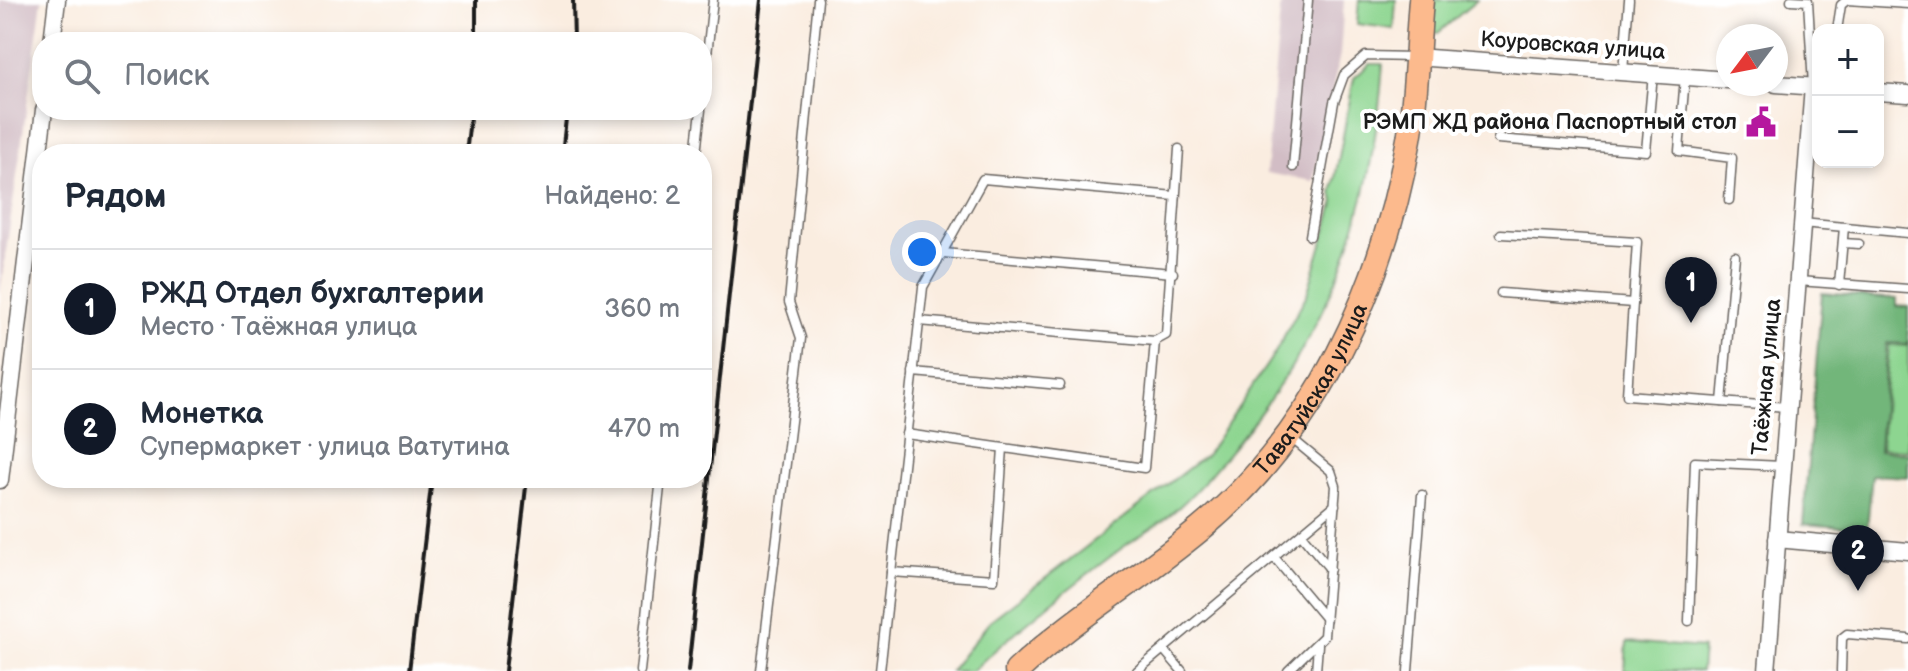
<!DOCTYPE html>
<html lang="ru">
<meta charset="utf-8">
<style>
body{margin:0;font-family:"Balsamiq Sans",sans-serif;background:#f6f6f7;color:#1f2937}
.controls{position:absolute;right:24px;top:24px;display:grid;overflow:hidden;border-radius:16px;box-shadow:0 4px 12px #0003}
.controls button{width:72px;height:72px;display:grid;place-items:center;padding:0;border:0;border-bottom:2px solid #e0e1e3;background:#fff;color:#1f2937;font:40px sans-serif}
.compass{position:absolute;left:1716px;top:24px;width:72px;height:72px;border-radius:50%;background:#fff;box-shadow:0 4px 12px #0003;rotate:238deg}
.you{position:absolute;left:922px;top:252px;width:28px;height:28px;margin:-20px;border:6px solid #fff;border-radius:50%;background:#1a73e8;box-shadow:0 0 0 12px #1a73e833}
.badge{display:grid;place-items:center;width:52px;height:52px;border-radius:50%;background:#111827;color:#fff;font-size:26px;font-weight:700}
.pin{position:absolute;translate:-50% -66px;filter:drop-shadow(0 2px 4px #0008)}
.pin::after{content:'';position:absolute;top:42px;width:28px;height:24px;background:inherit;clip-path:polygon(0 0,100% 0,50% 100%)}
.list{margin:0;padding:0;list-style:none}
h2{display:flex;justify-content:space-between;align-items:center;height:104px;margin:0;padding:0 32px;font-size:34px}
h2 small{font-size:26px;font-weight:400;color:#747a83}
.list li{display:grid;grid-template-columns:52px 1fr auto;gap:24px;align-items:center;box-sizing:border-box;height:120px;padding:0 32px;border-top:2px solid #e0e1e3}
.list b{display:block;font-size:30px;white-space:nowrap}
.list p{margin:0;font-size:26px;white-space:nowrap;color:#747a83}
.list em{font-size:26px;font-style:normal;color:#747a83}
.icon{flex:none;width:44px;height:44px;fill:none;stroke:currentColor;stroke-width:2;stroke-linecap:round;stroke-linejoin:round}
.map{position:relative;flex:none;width:1908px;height:671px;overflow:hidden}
.search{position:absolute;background:#fff;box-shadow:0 4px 12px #0003;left:32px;top:32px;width:680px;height:88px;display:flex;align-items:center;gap:20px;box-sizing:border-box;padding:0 28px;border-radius:32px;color:#747a83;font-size:30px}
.panel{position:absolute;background:#fff;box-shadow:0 4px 12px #0003;left:32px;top:144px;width:680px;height:344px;border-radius:32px}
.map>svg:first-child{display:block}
.industrial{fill:#d2bdc5}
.green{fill:#8dd590;stroke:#547856;stroke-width:2}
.forest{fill:#72b67a;stroke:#47694b;stroke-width:2}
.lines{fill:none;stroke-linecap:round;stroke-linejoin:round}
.lane-casing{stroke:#6a6561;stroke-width:11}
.street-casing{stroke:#6a6561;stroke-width:19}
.primary-casing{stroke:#6a6561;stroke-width:27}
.lane{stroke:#fff;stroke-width:8}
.street{stroke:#fff;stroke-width:16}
.primary{stroke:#fcba8d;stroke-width:24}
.rail{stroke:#1c1c1c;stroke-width:4}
.labels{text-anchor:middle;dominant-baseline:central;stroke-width:8;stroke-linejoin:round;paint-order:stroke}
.street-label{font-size:22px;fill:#1c1c1c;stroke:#fff}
.poi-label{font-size:22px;font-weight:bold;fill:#1c1c1c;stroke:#fff;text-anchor:end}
</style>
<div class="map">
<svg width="1908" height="671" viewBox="0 0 1908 671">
<rect width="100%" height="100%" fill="#fff"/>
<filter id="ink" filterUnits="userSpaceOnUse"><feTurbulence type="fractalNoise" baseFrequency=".0125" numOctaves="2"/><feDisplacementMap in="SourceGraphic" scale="16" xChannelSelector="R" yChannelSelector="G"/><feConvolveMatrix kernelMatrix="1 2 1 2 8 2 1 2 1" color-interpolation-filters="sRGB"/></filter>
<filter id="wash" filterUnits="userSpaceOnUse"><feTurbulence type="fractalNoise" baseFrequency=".006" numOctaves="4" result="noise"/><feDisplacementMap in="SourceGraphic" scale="32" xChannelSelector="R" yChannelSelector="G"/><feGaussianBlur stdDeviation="1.8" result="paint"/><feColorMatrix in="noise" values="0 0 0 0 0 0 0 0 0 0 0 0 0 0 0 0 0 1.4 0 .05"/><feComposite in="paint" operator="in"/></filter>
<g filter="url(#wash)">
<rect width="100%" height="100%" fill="#faede0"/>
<g class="industrial">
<path d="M0 0H42L0 293Z"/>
<path d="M1281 0H1344L1340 54 1313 181 1266 173Z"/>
</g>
<g class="green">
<path d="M1359 0H1396L1394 29 1357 24Z"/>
<path d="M1435 0H1477L1438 33 1432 32Z"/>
<path d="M1370 64H1383C1373 213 1331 330 1234 446 1215 469 1195 494 1172 513 1157 526 1138 536 1122 548 1070 587 1019 627 972 671H950L991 620 1207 454 1276 351 1307 294 1335 201 1332 194 1354 78Z"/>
<path d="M1889 345 1908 346V450L1881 448Z"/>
<path d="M1627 642 1703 648 1701 671H1625Z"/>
</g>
<path class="forest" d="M1822 293 1897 299V306L1908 307V344L1887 343 1879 450 1908 453V477L1872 475 1867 529 1803 524Z"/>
</g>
<g filter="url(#ink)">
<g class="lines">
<g class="lane-casing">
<g id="lane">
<path d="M1791 0 1808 1 1813 86"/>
<path d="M1837 30 1841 5 1847 0 1908 4"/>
<path d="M1623 71 1629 0"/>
<path d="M1685 76 1679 151 1732 158 1729 200"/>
<path d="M702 100 713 0"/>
<path d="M1498 139 1646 151 1653 74"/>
<path d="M696 154 701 110"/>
<path d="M1293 167 1308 0"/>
<path d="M1802 223 1908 233"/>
<path d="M1501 234 1637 242 1627 395 1787 407"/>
<path d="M1310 236 1334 102 1344 75 1366 56 1414 57"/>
<path d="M1843 243 1859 244"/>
<path d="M943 253 1173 273"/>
<path d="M1798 281 1908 289"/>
<path d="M1839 285 1844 227"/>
<path d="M1501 293 1633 303"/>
<path d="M919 321 1155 341"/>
<path d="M913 372 1060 385"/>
<path d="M1722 402 1735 256"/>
<path d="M906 434 1144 468 1155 341 1166 335 1179 149"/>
<path d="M1301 534 1330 569"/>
<path d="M1274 557 1326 619"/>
<path d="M891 572 994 579 1003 448"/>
<path d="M1689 621 1695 462 1782 466"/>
<path d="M1164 650 1182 671"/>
<path d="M640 671 661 478"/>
<path d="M761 671 801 338 789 302 818 0"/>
<path d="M880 671 923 287 983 179 1175 196"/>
<path d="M1137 671 1335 505"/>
<path d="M1288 671 1324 636 1336 486 1331 471 1290 437"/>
<path d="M1316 671 1318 645"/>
<path d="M1408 671 1422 495"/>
<path d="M1841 671 1842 638 1847 634 1908 639"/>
</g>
</g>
<g class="street-casing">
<g id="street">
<path d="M52 42 57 0"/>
<path d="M1416 57 1728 80"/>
<path d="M1776 84 1818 87"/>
<path d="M1878 92 1908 94"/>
<path d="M0 480 44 110"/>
<path d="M1777 539 1908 551"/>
<path d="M1767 671 1813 87"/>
</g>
</g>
<g class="primary-casing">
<g id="primary">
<path id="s1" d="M1017 671C1072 619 1140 579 1199 530 1317 433 1383 287 1409 139 1417 94 1417 46 1421 0"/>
</g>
</g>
<use href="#lane" class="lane"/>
<use href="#street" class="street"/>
<use href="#primary" class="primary"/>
<g class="rail">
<path d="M476 0V42"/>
<path d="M573 0 574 42"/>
<path d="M466 154 471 110"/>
<path d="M562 154 567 110"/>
<path d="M409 671 432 478"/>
<path d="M505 671 527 478"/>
<path d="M688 671 761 0"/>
</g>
</g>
</g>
<defs>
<g id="civic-bare" transform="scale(2.4)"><path d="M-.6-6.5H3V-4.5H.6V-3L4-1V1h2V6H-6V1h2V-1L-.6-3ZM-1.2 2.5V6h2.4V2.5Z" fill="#b5179e" stroke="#fff" stroke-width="2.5" paint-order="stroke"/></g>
</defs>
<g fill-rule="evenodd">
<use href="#civic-bare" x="1761" y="122"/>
</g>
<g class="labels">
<g class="street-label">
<text transform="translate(1573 46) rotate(4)">Коуровская улица</text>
<text transform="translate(1767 377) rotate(-85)">Таёжная улица</text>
<text stroke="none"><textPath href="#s1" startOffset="412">Таватуйская улица</textPath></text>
</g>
<g class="poi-label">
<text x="1737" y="122">РЭМП ЖД района Паспортный стол</text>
</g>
</g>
</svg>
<div class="controls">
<button>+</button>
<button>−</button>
</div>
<svg class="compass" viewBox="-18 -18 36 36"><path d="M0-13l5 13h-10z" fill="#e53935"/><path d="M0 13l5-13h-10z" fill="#747a83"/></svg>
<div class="you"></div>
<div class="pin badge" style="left:1691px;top:323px">1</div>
<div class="pin badge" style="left:1858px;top:591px">2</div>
<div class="search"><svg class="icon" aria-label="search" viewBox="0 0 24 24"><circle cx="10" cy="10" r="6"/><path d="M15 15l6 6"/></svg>Поиск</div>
<section class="panel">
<h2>Рядом<small>Найдено: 2</small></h2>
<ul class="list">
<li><span class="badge">1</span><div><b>РЖД Отдел бухгалтерии</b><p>Место · Таёжная улица</p></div><em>360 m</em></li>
<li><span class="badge">2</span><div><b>Монетка</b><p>Супермаркет · улица Ватутина</p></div><em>470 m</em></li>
</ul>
</section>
</div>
